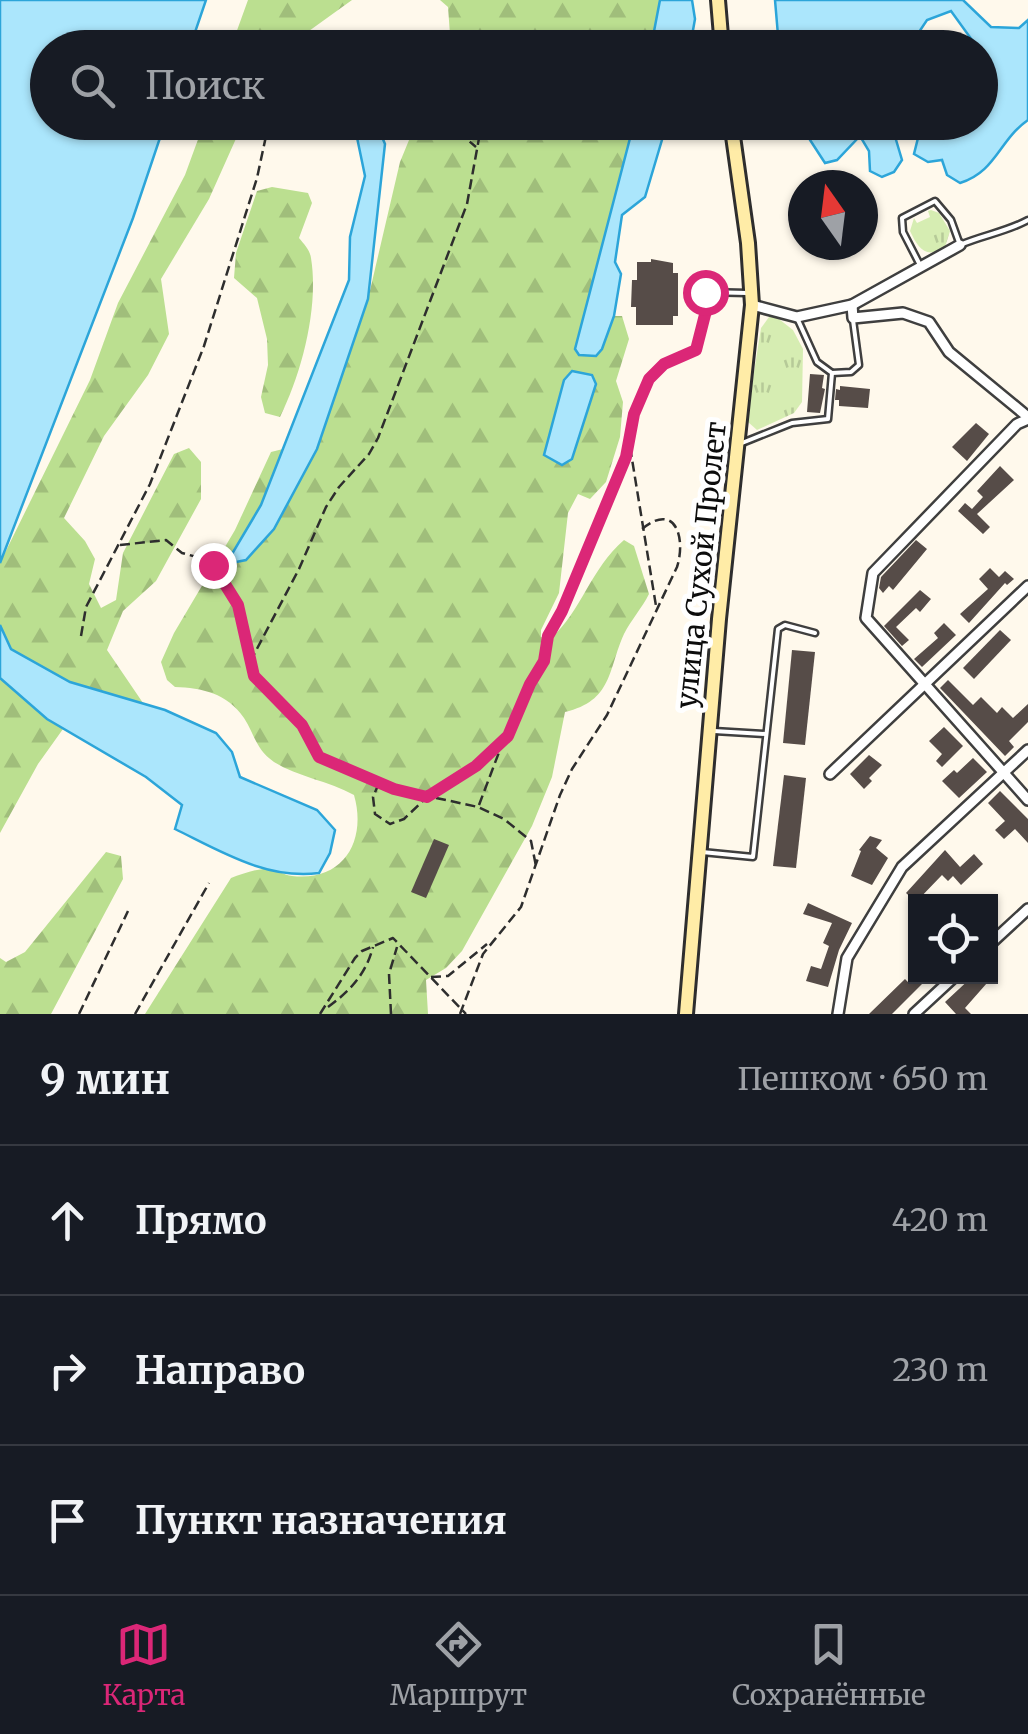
<!DOCTYPE html>
<html lang="ru">
<meta charset="utf-8">
<style>
body{margin:0;font-family:Merriweather,serif;background:#20242c;color:#f1f3f6}
.controls{position:absolute;right:30px;bottom:30px;display:grid;overflow:hidden;border-radius:0px;box-shadow:0 2px 8px #0004}
.controls button{width:90px;height:90px;display:grid;place-items:center;padding:0;border:0;border-bottom:2px solid #363941;background:#171b24;color:#f1f3f6;font:50px sans-serif}
.compass{position:absolute;left:788px;top:170px;width:90px;height:90px;border-radius:50%;background:#171b24;box-shadow:0 2px 8px #0004;rotate:346deg}
.stop{position:absolute;width:30px;height:30px;margin:-22px;border:8px solid #db2777;border-radius:50%;background:#fff}
.stop.end{background:#db2777;border-color:#fff;box-shadow:0 2px 10px #0008}
.list{margin:0;padding:0;list-style:none}
h2{display:flex;justify-content:space-between;align-items:center;height:130px;margin:0;padding:0 40px;font-size:42px}
h2 small{font-size:32px;font-weight:400;color:#9ea1a6}
.list li{display:grid;grid-template-columns:65px 1fr auto;gap:30px;align-items:center;box-sizing:border-box;height:150px;padding:0 40px;border-top:2px solid #363941}
.list b{display:block;font-size:38px;white-space:nowrap}
.list em{font-size:32px;font-style:normal;color:#9ea1a6}
.icon{flex:none;width:55px;height:55px;fill:none;stroke:currentColor;stroke-width:2;stroke-linecap:round;stroke-linejoin:round}
.map{position:relative;flex:none;width:1028px;height:1014px;overflow:hidden}
.search{position:absolute;background:#171b24;box-shadow:0 2px 8px #0004;left:30px;right:30px;top:30px;height:110px;display:flex;align-items:center;gap:25px;box-sizing:border-box;padding:0 35px;border-radius:55px;color:#9ea1a6;font-size:38px}
.sheet{height:580px;background:#171b24}
nav{display:flex;justify-content:space-around;align-items:center;box-sizing:border-box;height:140px;border-top:2px solid #363941;background:#171b24;font-size:28px;color:#9ea1a6}
nav a{display:grid;justify-items:center;gap:5px}
nav .on{color:#db2777}
.map>svg:first-child{display:block}
.grass{fill:url(#grass-tufts)}
.forest{fill:url(#forest-firs)}
.water{fill:#abe6fc;stroke:#2ca5d9;stroke-width:2.5}
.building{fill:#564c48}
.lines{fill:none;stroke-linecap:round;stroke-linejoin:round}
.service-casing{stroke:#3f3f3f;stroke-width:9}
.minor-casing{stroke:#3f3f3f;stroke-width:14}
.secondary-casing{stroke:#2e2e2e;stroke-width:18}
.path{stroke:#2e2e2e;stroke-width:2.5;stroke-dasharray:10 5;stroke-linecap:butt}
.service{stroke:#fff;stroke-width:4}
.minor{stroke:#fff;stroke-width:9}
.secondary{stroke:#ffeca7;stroke-width:12}
.route{stroke:#db2777;stroke-width:12}
.labels{text-anchor:middle;dominant-baseline:central;stroke-width:10;stroke-linejoin:round;paint-order:stroke}
.street-label{font-size:28px;fill:#0c0c0c;stroke:#fff}
</style>
<div class="map">
<svg width="1028" height="1014" viewBox="0 0 1028 1014">
<defs>
<pattern id="grass-tufts" width="24" height="20" patternUnits="userSpaceOnUse" patternTransform="scale(2.5)"><rect width="24" height="20" fill="#d6edb2"/><path d="M3 7l-1-3M5 7V3M7 7l1-3M15 17l-1-3M17 17v-4M19 17l1-3" fill="none" stroke="#b6ca98"/></pattern>
<pattern id="forest-firs" width="22" height="20" patternUnits="userSpaceOnUse" patternTransform="scale(2.5)"><rect width="22" height="20" fill="#bbdf90"/><path d="M5 1l3.5 6h-7zM16 11l3.5 6h-7z" fill="#a0be7b"/></pattern>
</defs>
<rect width="100%" height="100%" fill="#fff9ec"/>
<g class="grass">
<path d="M931 210 939 213 950 231 945 247C926 260 918 248 910 231L914 218 917 223 930 217 928 211Z"/>
<path d="M775 316 793 330 803 349 802 402 794 413 757 430 748 422 747 416 761 328 769 317Z"/>
</g>
<g class="forest">
<path d="M248 0H352L302 36 297 47H231Z"/>
<path d="M440 0H660V6L651 47 451 48 448 7Z"/>
<path d="M204 123H243L209 199 161 279 169 334 148 375 104 436 64 518 85 541 95 559 89 584 101 608 116 600 123 553 174 454 189 448 201 462V499L156 581 123 611 107 650 143 703 70 682 11 649 0 625V563L90 380 118 303 185 175Z"/>
<path d="M416 123H634L609 221 602 349 614 316H622L629 339 616 381 623 402 620 437 606 482 590 499 578 494 568 513 559 593 541 630V637L551 638C581 612 591 568 624 540L634 546 649 594C642 608 631 620 624 634 608 669 613 701 565 712L552 777 532 826 462 951 446 968 426 980 428 1014H145L231 878C242 874 257 868 269 869 277 870 284 875 292 876 344 882 367 840 354 795 329 781 298 777 274 762 256 750 255 735 244 718 227 693 202 688 175 687L167 680 161 662 174 633 235 530 271 452 283 449 261 505 229 562 246 559 368 299 400 162Z"/>
<path d="M272 187 308 193 312 203 299 238C304 244 310 250 311 258 319 307 302 373 280 417L265 413 261 397 268 365 267 339 257 298 234 278 236 253 257 191Z"/>
<path d="M0 678 47 719 63 729 38 764 0 833Z"/>
<path d="M106 852 121 856 123 879 51 1014H0V958L6 962 25 952Z"/>
</g>
<g class="water">
<path d="M0 0H206L190 47 48 48V122L165 123 133 218 0 563Z"/>
<path d="M660 0H692L695 19 690 47H651Z"/>
<path d="M775 0H963L991 27 1019 28 1028 20V120C999 140 996 172 960 183L947 175 942 160 928 162 914 154 920 130 926 123 980 122V48L977 47 951 11 927 20 909 47H779Z"/>
<path d="M354 123H376L385 144 368 299 317 449 274 529 246 560 226 564 261 505 349 280 350 237 365 176Z"/>
<path d="M634 123H667L645 197 622 215 615 262 621 274 614 316 602 349 596 356 579 355 575 349Z"/>
<path d="M799 123H891L902 160 894 172 882 177 870 171 869 151 860 136 837 160 825 163Z"/>
<path d="M572 371 592 375 596 384 572 459 562 465 544 455 564 380Z"/>
<path d="M0 625 11 649 70 682 165 710 216 733 232 752 240 777 317 810 335 830 330 853 319 873C267 880 220 851 175 829L182 805 146 777 47 719 0 678Z"/>
</g>
<g class="building">
<path d="M651 259 673 263V273H678V316H673V325H636V307H631L632 280H637V262H651Z"/>
<path d="M810 374 824 375 822 388 825 389 820 413 807 412Z"/>
<path d="M840 386 870 389 868 408 839 406V400H835L836 389 840 390Z"/>
<path d="M976 423 989 434 967 461 952 447Z"/>
<path d="M1000 466 1014 480 977 514 990 527 983 534 958 511 965 503 972 509 983 497 977 491Z"/>
<path d="M916 540 927 549 893 590 889 586 883 593 879 588 881 577Z"/>
<path d="M990 568 999 577 1005 571 1014 579 1007 585 1005 583 969 623 960 614 988 589 979 579Z"/>
<path d="M920 590 931 599 920 612 916 608 896 627 909 640 902 646 884 626Z"/>
<path d="M944 623 956 635 922 667 914 659 938 638 934 633Z"/>
<path d="M1000 630 1011 640 974 679 963 668Z"/>
<path d="M792 650 815 652 805 745 783 743Z"/>
<path d="M948 680 973 705 981 697 997 713 1002 707 1013 718 1028 704V722L1009 741 1014 747 1005 756 940 688Z"/>
<path d="M944 727 963 746 942 767 936 761 942 754 929 741Z"/>
<path d="M869 755 882 765 869 778 872 781 864 789 850 774Z"/>
<path d="M973 758 987 772 959 798 942 781 954 770 957 773Z"/>
<path d="M784 775 806 778 796 868 773 866Z"/>
<path d="M1000 791 1028 819V843L1015 829 1004 839 995 830 1005 821 988 803Z"/>
<path d="M870 836 882 840 876 848 888 858 872 885 851 876 861 851 859 850Z"/>
<path d="M434 839 449 845 426 898 411 892Z"/>
<path d="M945 850 960 867 974 854 983 864 961 885 953 876 948 881 942 875 916 902 906 893Z"/>
<path d="M808 903 852 923 839 950 828 987 806 981 811 966 821 969 829 946 823 943 832 923 803 914Z"/>
<path d="M917 976 927 979 892 1014H869L905 979 910 984Z"/>
<path d="M973 976H981L987 983 965 1008 971 1014H956L945 1002Z"/>
</g>
<g class="lines">
<g class="service-casing">
<g id="service">
<path d="M921 267 903 232 902 218 935 201 951 220 960 245C983 235 1006 232 1028 220"/>
<path d="M705 292 747 293"/>
<path d="M832 373 851 372 859 365 853 320"/>
<path d="M742 443 792 423 828 419 832 373 817 362 798 320"/>
<path d="M714 731 765 734"/>
<path d="M702 852 753 857 778 629 785 625 815 633"/>
</g>
</g>
<g class="minor-casing">
<g id="minor">
<path d="M752 305 797 317 852 305 960 245"/>
<path d="M852 305 853 318 903 313 929 322 949 352 1028 417"/>
<path d="M1028 419 1017 424 873 573 866 618 1028 800"/>
<path d="M830 774 1028 586"/>
<path d="M990 944 1028 909"/>
<path d="M838 1014 847 958 902 867 1028 750"/>
<path d="M914 1014 955 976"/>
</g>
</g>
<g class="secondary-casing">
<g id="secondary">
<path d="M718 0 722 48"/>
<path d="M686 1014 719 619 752 305 748 243 731 122"/>
</g>
</g>
<g class="path">
<path d="M447 122 476 147"/>
<path d="M630 447 656 606"/>
<path d="M120 545 166 540 182 553 204 559 213 565 232 591 244 627 254 676 302 725 319 757 395 789 478 807 504 819 531 841 536 866"/>
<path d="M81 636 86 607 150 484 204 346 257 178 269 122"/>
<path d="M250 662 299 569 326 507 339 487 369 454 378 438 467 204 482 122"/>
<path d="M379 783 373 797 375 814 390 824 404 819 427 797 476 767 503 743 515 724 529 684 543 661 548 636 626 457 634 414 649 379 664 365 696 350 711 297"/>
<path d="M479 805 501 747"/>
<path d="M431 977 448 976 487 944"/>
<path d="M328 1007C350 991 366 974 373 947"/>
<path d="M79 1014 128 911"/>
<path d="M135 1014 209 883"/>
<path d="M320 1014 355 958 362 951 393 938 466 1014"/>
<path d="M391 1014 389 974 397 947"/>
<path d="M460 1014 483 954 521 907 560 795 572 769 607 715 677 567C686 539 676 501 642 529"/>
</g>
<use href="#service" class="service"/>
<use href="#minor" class="minor"/>
<use href="#secondary" class="secondary"/>
</g>
<g class="lines">
<path class="route" d="M213 565 238 605 254 676 302 725 319 757 394 789 427 797 476 766 508 736 530 684 544 661 548 636 562 611 626 457 634 414 649 379 664 364 696 350 709 299 715 293 705 292"/>
</g>
<g class="labels">
<g class="street-label">
<text transform="translate(701 565) rotate(-84)">улица Сухой Пролет</text>
</g>
</g>
</svg>
<div class="controls">
<button><svg class="icon" aria-label="locate" viewBox="0 0 24 24"><circle cx="12" cy="12" r="6"/><path d="M12 2v4M12 18v4M2 12h4M18 12h4"/></svg></button>
</div>
<svg class="compass" viewBox="-18 -18 36 36"><path d="M0-13l5 13h-10z" fill="#e53935"/><path d="M0 13l5-13h-10z" fill="#9ea1a6"/></svg>
<div class="stop" style="left:705px;top:292px"></div>
<div class="stop end" style="left:213px;top:565px"></div>
<div class="search"><svg class="icon" aria-label="search" viewBox="0 0 24 24"><circle cx="10" cy="10" r="6"/><path d="M15 15l6 6"/></svg>Поиск</div>
</div>
<section class="sheet">
<h2>9 мин<small>Пешком · 650 m</small></h2>
<ul class="list">
<li><svg class="icon" aria-label="ahead" viewBox="0 0 24 24"><path d="M12 20V5M6 11l6-6 6 6"/></svg><div><b>Прямо</b></div><em>420 m</em></li>
<li><svg class="icon" aria-label="right" viewBox="0 0 24 24"><path d="M7 20v-9h11M14 6l5 5-5 5"/></svg><div><b>Направо</b></div><em>230 m</em></li>
<li><svg class="icon" aria-label="arrive" viewBox="0 0 24 24"><path d="M6 21V4h12l-3 4 3 4H6"/></svg><div><b>Пункт назначения</b></div></li>
</ul>
</section>
<nav>
<a class="on"><svg class="icon" aria-label="map" viewBox="0 0 24 24"><path d="M3 6l6-2 6 2 6-2v14l-6 2-6-2-6 2zM9 4v14M15 6v14"/></svg>Карта</a>
<a><svg class="icon" aria-label="directions" viewBox="0 0 24 24"><path d="M12 3l9 9-9 9-9-9zM9 14v-3h6M13 9l2 2-2 2"/></svg>Маршрут</a>
<a><svg class="icon" aria-label="saved" viewBox="0 0 24 24"><path d="M7 4h10v16l-5-4-5 4z"/></svg>Сохранённые</a>
</nav>
